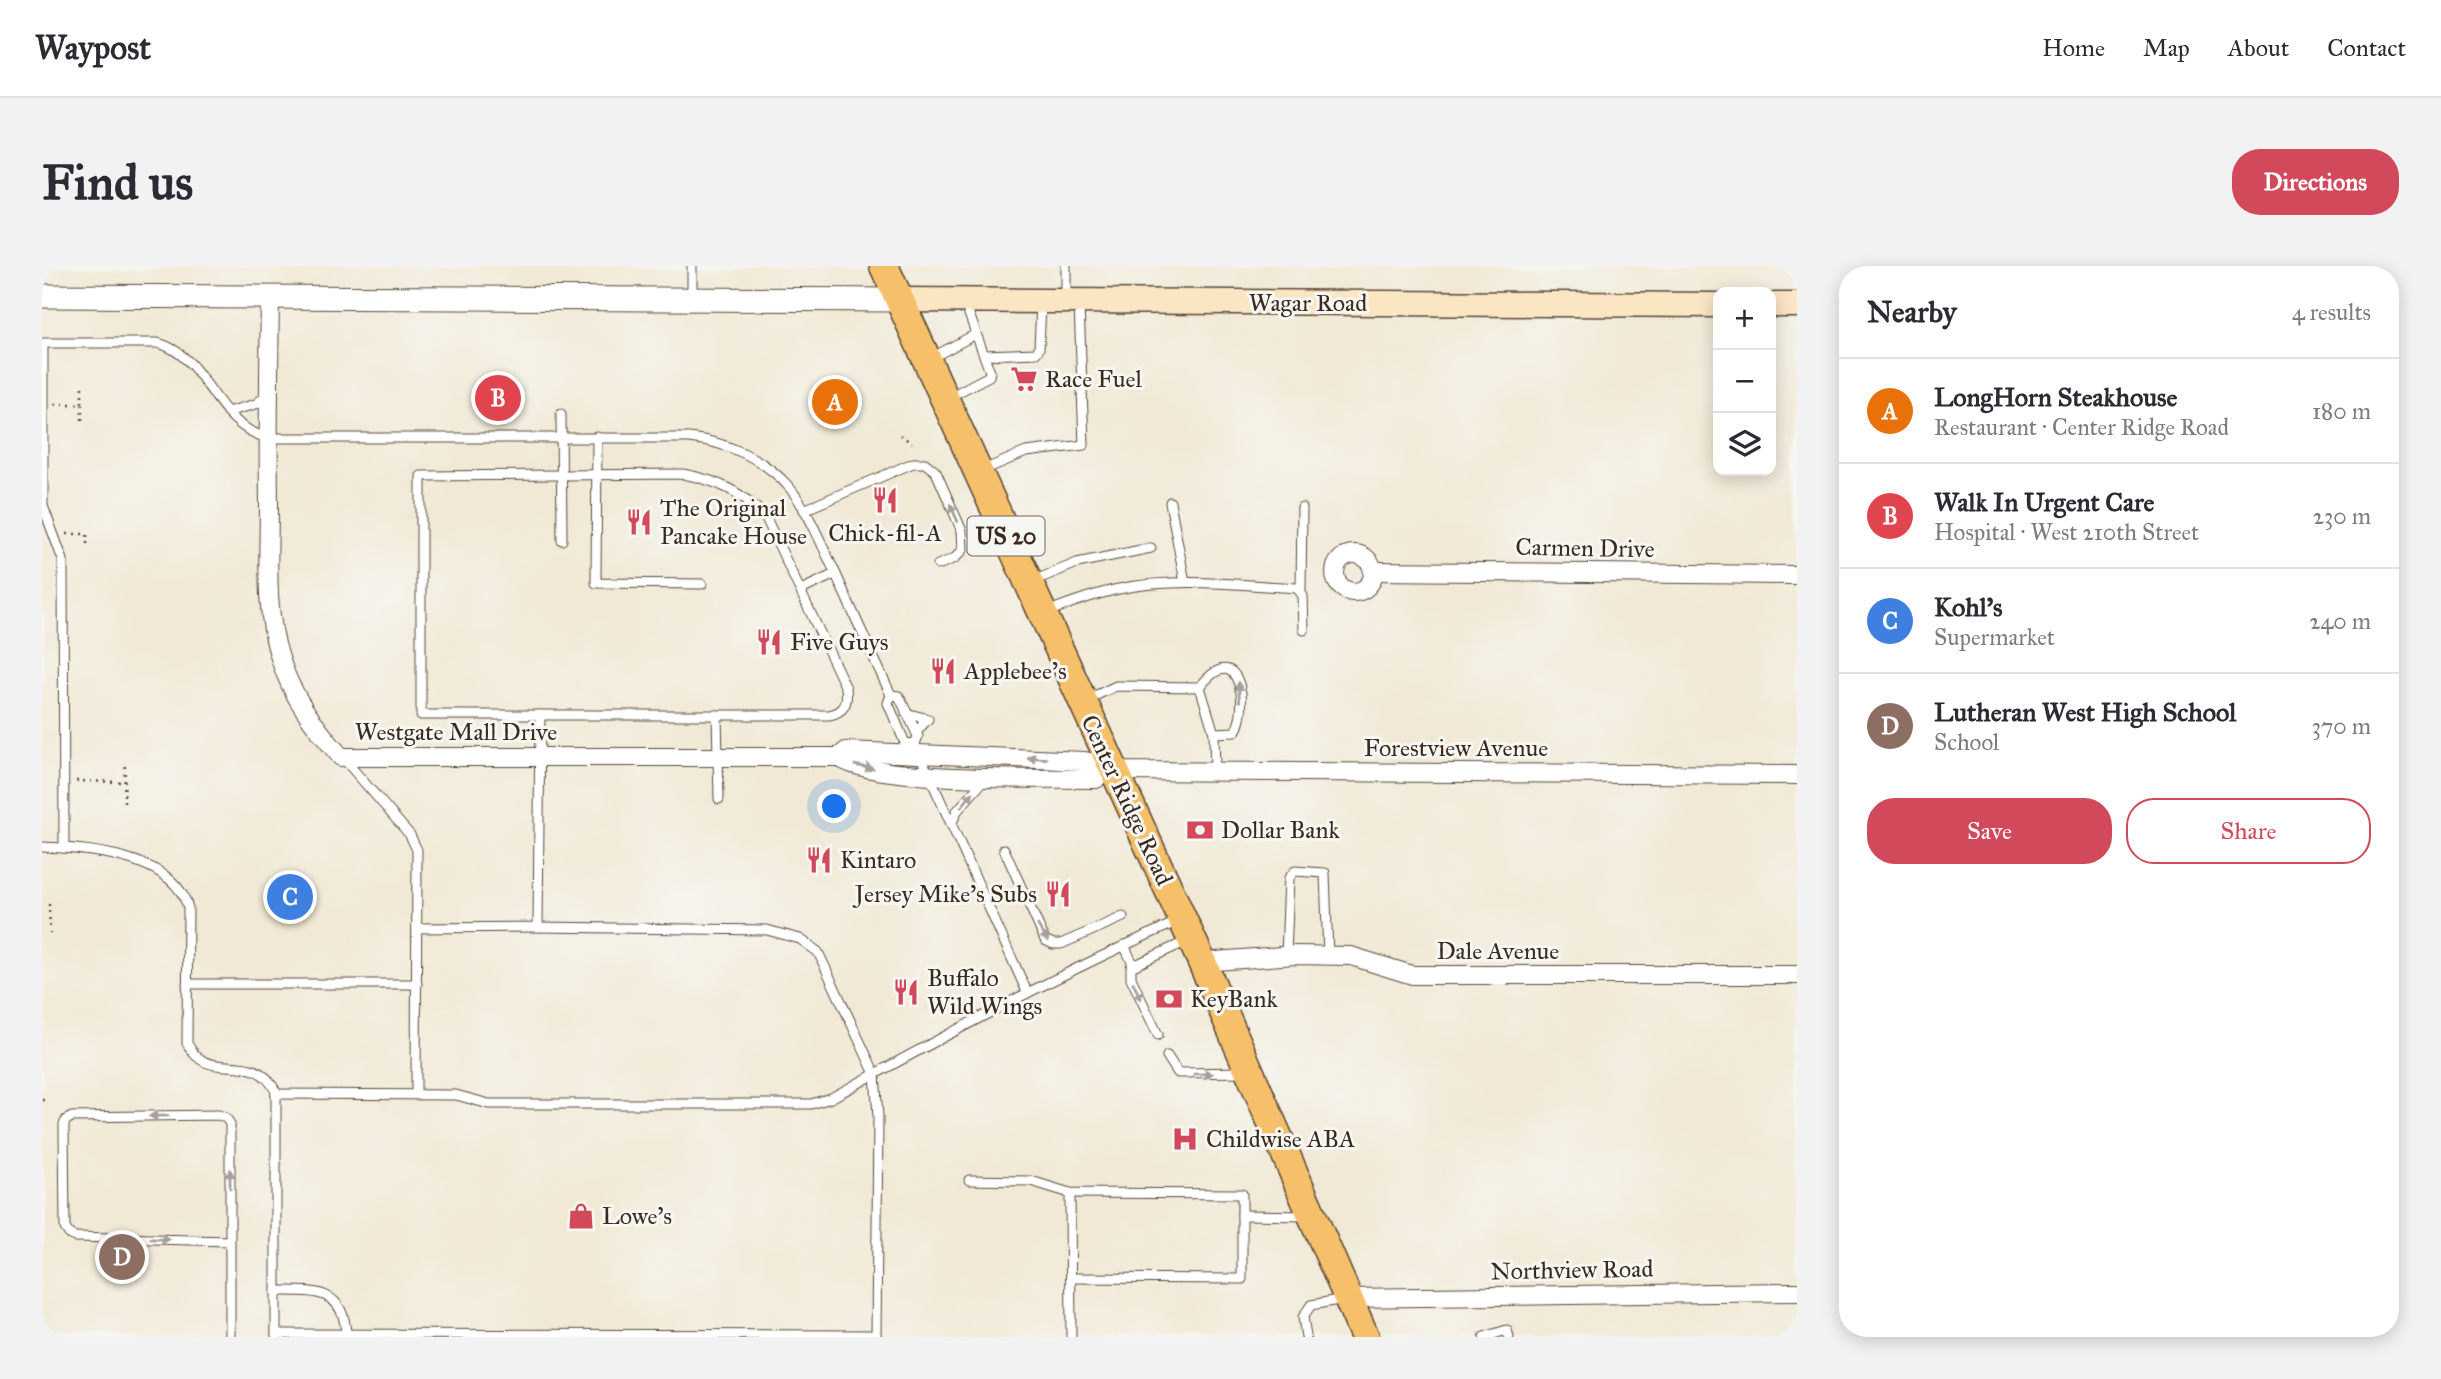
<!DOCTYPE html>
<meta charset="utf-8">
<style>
body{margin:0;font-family:"IM FELL Great Primer",serif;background:#f2f2f3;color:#2b2b33}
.controls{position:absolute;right:21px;top:21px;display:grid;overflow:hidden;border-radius:14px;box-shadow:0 4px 18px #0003}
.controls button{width:63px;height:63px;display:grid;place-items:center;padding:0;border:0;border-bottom:2px solid #e1e1e2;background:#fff;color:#2b2b33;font:35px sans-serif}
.you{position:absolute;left:793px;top:541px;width:24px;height:24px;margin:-18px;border:5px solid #fff;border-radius:50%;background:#1a73e8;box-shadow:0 0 0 10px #1a73e833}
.badge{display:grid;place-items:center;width:46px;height:46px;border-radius:50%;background:#d1495b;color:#fff;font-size:23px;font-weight:700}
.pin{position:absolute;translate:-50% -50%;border:4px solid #fff;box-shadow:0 2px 7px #0006}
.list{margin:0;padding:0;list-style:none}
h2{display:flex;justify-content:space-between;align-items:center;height:91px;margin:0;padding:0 28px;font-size:30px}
h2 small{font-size:23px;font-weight:400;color:#7c7c81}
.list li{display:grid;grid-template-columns:46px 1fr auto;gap:21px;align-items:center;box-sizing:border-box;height:105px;padding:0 28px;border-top:2px solid #e1e1e2}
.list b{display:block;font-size:26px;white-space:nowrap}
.list p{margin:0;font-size:23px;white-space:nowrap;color:#7c7c81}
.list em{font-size:23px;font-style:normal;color:#7c7c81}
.actions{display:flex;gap:14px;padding:21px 28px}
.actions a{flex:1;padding:16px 0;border:2px solid #d1495b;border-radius:28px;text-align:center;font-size:24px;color:#d1495b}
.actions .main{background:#d1495b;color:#fff}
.icon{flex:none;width:38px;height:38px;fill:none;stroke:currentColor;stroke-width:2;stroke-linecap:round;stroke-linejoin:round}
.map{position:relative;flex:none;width:1755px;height:1071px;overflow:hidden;border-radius:28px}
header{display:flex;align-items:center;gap:42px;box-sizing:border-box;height:98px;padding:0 35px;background:#fff;border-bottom:2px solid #e1e1e2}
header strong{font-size:33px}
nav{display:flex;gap:38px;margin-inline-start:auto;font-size:24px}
.intro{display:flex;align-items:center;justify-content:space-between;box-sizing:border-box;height:168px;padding:0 42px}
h1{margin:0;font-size:49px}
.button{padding:18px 32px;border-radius:28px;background:#d1495b;color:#fff;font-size:24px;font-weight:700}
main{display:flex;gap:42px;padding:0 42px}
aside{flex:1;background:#fff;border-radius:28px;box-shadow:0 4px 18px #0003}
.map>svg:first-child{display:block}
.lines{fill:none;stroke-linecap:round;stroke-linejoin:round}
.service-casing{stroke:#564739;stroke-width:11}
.minor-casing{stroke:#564739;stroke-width:20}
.tertiary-casing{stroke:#564739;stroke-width:25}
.secondary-casing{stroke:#564739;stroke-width:27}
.primary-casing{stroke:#564739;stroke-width:31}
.path{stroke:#564739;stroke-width:2.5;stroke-dasharray:2 5;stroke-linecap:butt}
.service{stroke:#fff;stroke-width:9}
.minor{stroke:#fff;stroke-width:18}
.tertiary{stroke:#fff;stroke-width:23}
.secondary{stroke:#fbe6c4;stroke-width:24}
.primary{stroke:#f6c06b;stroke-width:28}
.oneway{fill:#a79f9a}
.labels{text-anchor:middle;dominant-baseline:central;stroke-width:6;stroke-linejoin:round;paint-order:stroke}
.shield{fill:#f6f6f2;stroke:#73675e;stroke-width:2}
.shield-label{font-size:23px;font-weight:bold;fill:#3b2a1e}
.street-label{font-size:24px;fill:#3b2a1e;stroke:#f6f6f2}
.poi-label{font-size:24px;fill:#3b2a1e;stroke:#f6f6f2;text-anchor:start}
</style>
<header>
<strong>Waypost</strong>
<nav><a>Home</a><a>Map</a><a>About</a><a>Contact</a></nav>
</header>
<div class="intro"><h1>Find us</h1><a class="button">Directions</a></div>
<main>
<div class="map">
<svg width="1755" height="1071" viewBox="0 0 1755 1071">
<rect width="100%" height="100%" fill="#f6f6f2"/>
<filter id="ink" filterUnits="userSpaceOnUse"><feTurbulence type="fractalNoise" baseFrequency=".0143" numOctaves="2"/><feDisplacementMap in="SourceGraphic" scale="14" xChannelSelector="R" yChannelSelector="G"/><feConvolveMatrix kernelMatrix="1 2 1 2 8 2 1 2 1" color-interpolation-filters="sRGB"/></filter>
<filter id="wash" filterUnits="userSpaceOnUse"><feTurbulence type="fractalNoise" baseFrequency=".00686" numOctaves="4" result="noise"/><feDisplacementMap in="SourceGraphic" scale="28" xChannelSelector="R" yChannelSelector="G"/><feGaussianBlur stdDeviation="1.57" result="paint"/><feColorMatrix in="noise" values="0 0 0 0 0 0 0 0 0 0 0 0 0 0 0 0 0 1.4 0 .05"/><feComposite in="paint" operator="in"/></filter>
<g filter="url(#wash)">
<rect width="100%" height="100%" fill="#f1e9d5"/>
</g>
<g filter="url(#ink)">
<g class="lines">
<g class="service-casing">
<g id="service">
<path d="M1024 0V34"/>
<path d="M650 33V0"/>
<path d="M942 89 994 87 997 83 999 37"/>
<path d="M889 92 934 68"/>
<path d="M907 131 947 110 948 106 923 37"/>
<path d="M185 146 214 138 226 128"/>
<path d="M519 148 520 274"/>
<path d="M555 171 554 317 660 318"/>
<path d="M939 205 984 186 1042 179 1037 37"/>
<path d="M641 208C674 214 701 226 724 252L804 422C806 437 803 446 787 449H379V210Z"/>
<path d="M1128 236 1143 316"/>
<path d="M762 244 871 197H883L894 206 920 265 921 284 913 292 896 299"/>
<path d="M991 315 1035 297 1109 282"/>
<path d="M759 324 793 308"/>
<path d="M1259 324 1260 242"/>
<path d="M1005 346C1028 337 1052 328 1077 323 1135 311 1196 319 1255 322L1261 330 1262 364"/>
<path d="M1158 421C1198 370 1208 443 1193 466L1172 467"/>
<path d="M1044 434 1074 420 1158 421 1172 467 1173 506"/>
<path d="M864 447 886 453 874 466"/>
<path d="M675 449 677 533"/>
<path d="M873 478 863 477 846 437 849 429 857 430 876 470 873 478 985 726"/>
<path d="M301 492 368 569 375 584 374 828"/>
<path d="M909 559 915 545 943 513"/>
<path d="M0 581 22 582"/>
<path d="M962 583 1003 674 1011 678H1019L1081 651"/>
<path d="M496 661 725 664 758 673 776 686 833 808 836 851 834 1071"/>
<path d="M375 662 496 661 498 449"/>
<path d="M1082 679 1091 698"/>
<path d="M1244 690 1247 612 1253 605 1283 607 1286 690"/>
<path d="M145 718H375"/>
<path d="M1116 769 1089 712V701L1145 675"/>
<path d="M1125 790 1136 807 1204 806"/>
<path d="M234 828 414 829 447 838H769L789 832C904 769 1018 707 1139 654"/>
<path d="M927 914 989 915 1028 927 1200 928V1013L1029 1012"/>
<path d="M1028 927 1029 1071"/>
<path d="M1200 949 1264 950"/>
<path d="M234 1025C272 1025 302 1022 304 1068"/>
<path d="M234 1068 834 1069"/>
<path d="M188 1071V858L184 852 177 849 30 851 24 854 22 859 23 962 27 968 33 971 188 975"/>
<path d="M234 1071V826C212 779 166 821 145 777L146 642C134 595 62 585 22 582L21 294 1 240V77H116C167 91 171 160 227 172H647C684 176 722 192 747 221 767 245 779 278 793 306 811 347 830 388 849 429"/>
<path d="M1264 1071 1261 1051 1269 1039 1302 1033"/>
<path d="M1442 1071 1465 1064 1467 1071"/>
</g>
</g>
<g class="minor-casing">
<g id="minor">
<path d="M228 31C227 100 226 170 227 239 227 290 222 343 238 392 249 430 274 462 299 491H797"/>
<circle cx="1312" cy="307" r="19"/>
<path d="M1331 305 1755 309"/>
<path d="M1060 504 1054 513C1007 512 826 517 797 491L804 485 1043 495 1053 497 1060 504 1072 505 1755 509"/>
<path d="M1160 696 1253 689 1309 690 1370 709H1755"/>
<path d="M1307 1032 1755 1026"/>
</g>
</g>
<g class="tertiary-casing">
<path id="tertiary" d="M0 30 856 34"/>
</g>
<g class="secondary-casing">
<g id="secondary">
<path d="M856 34 1676 39"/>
<path d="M1729 39H1755"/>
</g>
</g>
<g class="primary-casing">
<path id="primary" d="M842 0 1160 696 1323 1071"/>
</g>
<g class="path">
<path d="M13 138H40V118"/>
<path d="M40 138V159"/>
<path d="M858 169 870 177"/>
<path d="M25 268H45V282"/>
<path d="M34 515 83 516"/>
<path d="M82 537 83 495"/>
<path d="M7 638 8 667"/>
<path d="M0 834H7"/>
</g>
<use href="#service" class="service"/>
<use href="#minor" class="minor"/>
<use href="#tertiary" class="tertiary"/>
<use href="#secondary" class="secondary"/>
<use href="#primary" class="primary"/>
</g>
<defs><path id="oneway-solid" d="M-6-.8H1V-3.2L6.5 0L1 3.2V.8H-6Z" transform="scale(1.75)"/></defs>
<g class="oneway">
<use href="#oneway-solid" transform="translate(912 247) rotate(-114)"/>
<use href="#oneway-solid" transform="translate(1197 426) rotate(-94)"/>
<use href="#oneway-solid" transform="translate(995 492) rotate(-177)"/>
<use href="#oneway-solid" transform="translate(822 501) rotate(12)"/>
<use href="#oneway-solid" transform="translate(925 534) rotate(-51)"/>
<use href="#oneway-solid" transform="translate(1001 667) rotate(56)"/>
<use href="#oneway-solid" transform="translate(1095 725) rotate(65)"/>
<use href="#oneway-solid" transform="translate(1161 808) rotate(-1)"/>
<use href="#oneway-solid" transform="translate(117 850) rotate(179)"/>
<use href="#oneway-solid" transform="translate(188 913) rotate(-90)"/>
<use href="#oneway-solid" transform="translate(118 973) rotate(1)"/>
</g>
</g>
<defs>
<g id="supermarket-bare" transform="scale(2.1)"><path d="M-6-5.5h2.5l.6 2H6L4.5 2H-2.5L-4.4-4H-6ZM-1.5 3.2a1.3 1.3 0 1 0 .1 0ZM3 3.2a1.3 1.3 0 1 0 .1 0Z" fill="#d1495b" stroke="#f6f6f2" stroke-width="2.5" paint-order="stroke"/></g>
<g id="restaurant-bare" transform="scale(2.1)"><path d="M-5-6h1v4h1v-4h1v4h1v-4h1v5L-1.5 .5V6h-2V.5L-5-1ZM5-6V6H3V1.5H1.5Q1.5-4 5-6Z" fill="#d1495b" stroke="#f6f6f2" stroke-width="2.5" paint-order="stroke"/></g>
<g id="bank-bare" transform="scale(2.1)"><path d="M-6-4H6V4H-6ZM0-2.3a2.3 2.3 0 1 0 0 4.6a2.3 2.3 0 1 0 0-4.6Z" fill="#d1495b" stroke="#f6f6f2" stroke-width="2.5" paint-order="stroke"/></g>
<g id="hospital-bare" transform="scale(2.1)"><path d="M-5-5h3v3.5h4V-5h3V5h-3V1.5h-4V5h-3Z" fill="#d1495b" stroke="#f6f6f2" stroke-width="2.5" paint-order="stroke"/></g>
<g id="shop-bare" transform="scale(2.1)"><path d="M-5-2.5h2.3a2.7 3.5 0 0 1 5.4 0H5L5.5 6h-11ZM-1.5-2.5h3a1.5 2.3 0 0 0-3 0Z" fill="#d1495b" stroke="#f6f6f2" stroke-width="2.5" paint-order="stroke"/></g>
</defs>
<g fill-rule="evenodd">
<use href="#supermarket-bare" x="982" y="113"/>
<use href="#restaurant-bare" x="843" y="234"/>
<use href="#restaurant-bare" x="597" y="256"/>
<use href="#restaurant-bare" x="727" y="376"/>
<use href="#restaurant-bare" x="901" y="405"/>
<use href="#bank-bare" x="1158" y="564"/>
<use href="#restaurant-bare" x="777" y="594"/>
<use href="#restaurant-bare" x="1016" y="628"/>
<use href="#restaurant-bare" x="864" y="726"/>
<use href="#bank-bare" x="1127" y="733"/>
<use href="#hospital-bare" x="1143" y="873"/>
<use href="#shop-bare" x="539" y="950"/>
</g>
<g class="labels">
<rect class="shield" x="925.5" y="250.5" width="77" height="39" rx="5"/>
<g class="shield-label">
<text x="964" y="270">US 20</text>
</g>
<g class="street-label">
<text x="1266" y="37">Wagar Road</text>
<text transform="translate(1543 282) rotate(1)">Carmen Drive</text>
<text x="414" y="466">Westgate Mall Drive</text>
<text x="1414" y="482">Forestview Avenue</text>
<text transform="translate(1085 534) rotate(65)">Center Ridge Road</text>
<text x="1456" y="685">Dale Avenue</text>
<text transform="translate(1530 1004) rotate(-1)">Northview Road</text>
</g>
<g class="poi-label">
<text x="1003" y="113">Race Fuel</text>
<text x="618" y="242">The Original<tspan x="618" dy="28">Pancake House</tspan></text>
<text x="843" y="267" text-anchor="middle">Chick-fil-A</text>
<text x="748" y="376">Five Guys</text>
<text x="922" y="405">Applebee's</text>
<text x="1179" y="564">Dollar Bank</text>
<text x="798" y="594">Kintaro</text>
<text x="995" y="628" text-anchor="end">Jersey Mike's Subs</text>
<text x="885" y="712">Buffalo<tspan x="885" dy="28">Wild Wings</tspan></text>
<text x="1148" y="733">KeyBank</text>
<text x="1164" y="873">Childwise ABA</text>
<text x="560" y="950">Lowe's</text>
</g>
</g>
</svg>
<div class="controls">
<button>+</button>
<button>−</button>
<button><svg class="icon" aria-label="layers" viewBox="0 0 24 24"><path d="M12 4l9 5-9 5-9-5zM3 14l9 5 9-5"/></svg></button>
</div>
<div class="you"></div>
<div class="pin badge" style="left:793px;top:136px;background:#e8710a">A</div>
<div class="pin badge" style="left:456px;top:132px;background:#e0444e">B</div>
<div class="pin badge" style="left:248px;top:631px;background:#3f7fe0">C</div>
<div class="pin badge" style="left:80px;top:991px;background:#8d6e63">D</div>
</div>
<aside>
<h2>Nearby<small>4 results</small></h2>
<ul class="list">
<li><span class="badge" style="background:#e8710a">A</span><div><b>LongHorn Steakhouse</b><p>Restaurant · Center Ridge Road</p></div><em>180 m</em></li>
<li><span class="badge" style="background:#e0444e">B</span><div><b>Walk In Urgent Care</b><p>Hospital · West 210th Street</p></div><em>230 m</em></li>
<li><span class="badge" style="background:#3f7fe0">C</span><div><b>Kohl's</b><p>Supermarket</p></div><em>240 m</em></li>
<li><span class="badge" style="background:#8d6e63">D</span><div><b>Lutheran West High School</b><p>School</p></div><em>370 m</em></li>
</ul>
<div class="actions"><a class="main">Save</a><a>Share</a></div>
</aside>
</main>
